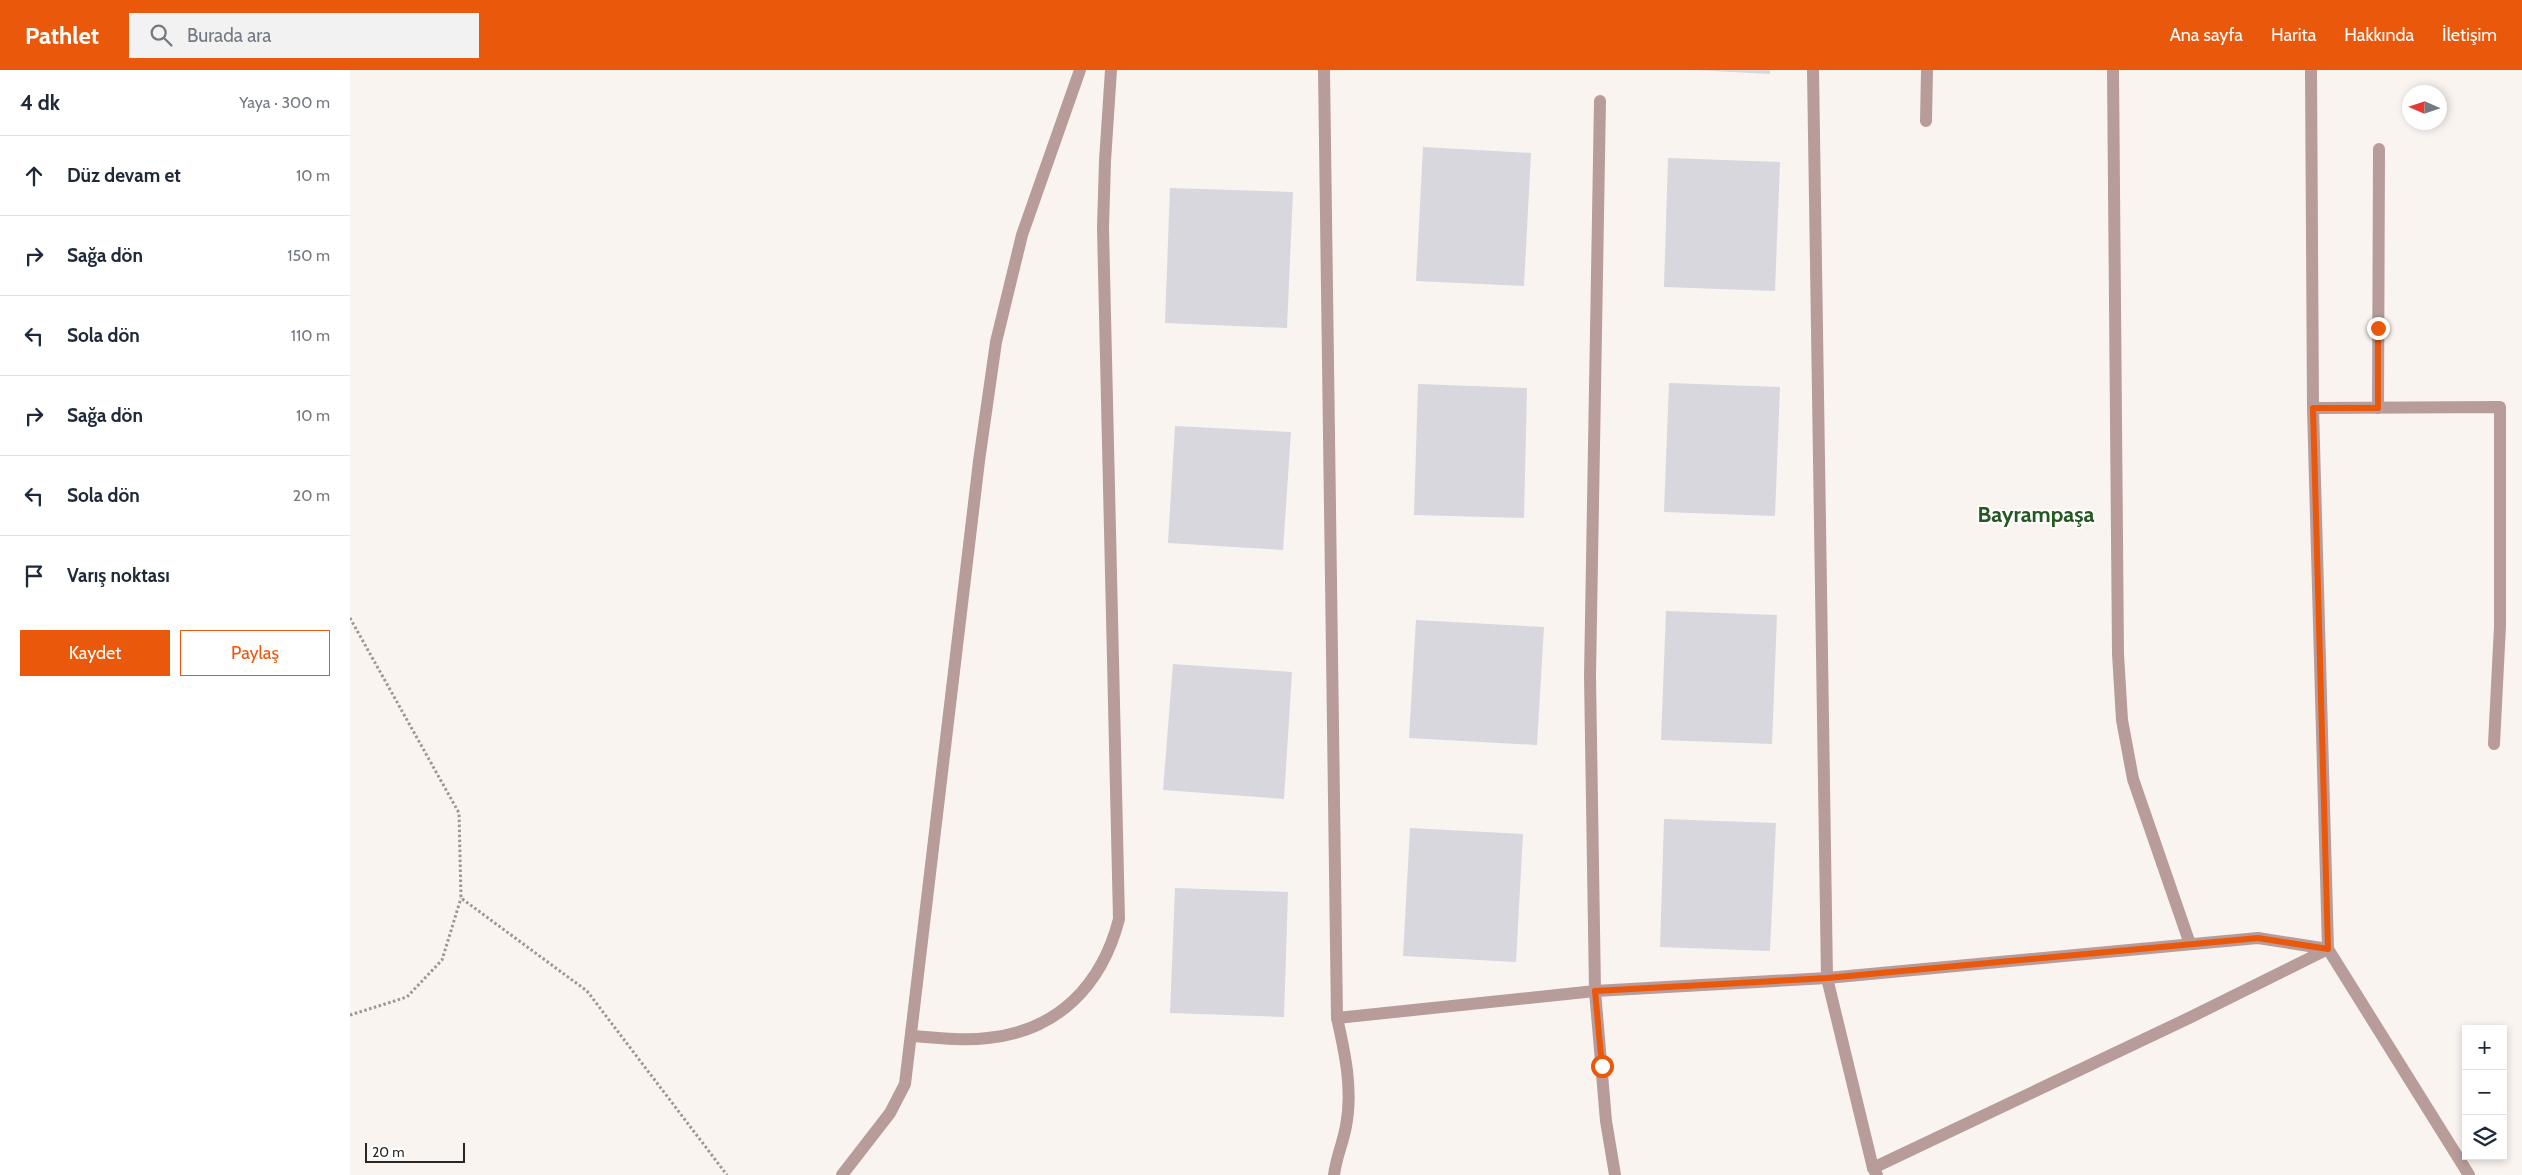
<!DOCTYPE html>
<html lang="tr">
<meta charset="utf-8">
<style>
body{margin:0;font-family:Cabin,sans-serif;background:#f2f2f3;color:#1f2937}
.controls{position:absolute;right:15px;bottom:15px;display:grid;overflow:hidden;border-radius:0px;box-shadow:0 2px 8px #0003}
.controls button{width:45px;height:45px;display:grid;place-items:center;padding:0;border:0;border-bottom:1px solid #e0e1e3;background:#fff;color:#1f2937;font:25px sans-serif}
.compass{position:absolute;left:2052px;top:15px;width:45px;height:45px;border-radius:50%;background:#fff;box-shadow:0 2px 8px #0003;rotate:273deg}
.scale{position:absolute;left:15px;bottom:12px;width:100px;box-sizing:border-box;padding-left:5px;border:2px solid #292726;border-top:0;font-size:14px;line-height:18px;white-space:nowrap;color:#292726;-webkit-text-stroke:4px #fff;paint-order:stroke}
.stop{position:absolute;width:15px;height:15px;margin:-11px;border:4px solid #ea580c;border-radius:50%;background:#fff}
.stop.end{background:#ea580c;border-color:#fff;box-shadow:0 1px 5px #0008}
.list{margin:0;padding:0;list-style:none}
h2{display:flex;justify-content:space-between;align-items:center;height:65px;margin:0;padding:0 20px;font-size:21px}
h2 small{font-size:16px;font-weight:400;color:#747a83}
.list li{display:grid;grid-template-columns:32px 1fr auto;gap:15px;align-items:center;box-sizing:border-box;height:80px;padding:0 20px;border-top:1px solid #e0e1e3}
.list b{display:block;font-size:19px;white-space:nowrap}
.list em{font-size:16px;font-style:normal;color:#747a83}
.actions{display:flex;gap:10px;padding:15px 20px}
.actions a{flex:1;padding:11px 0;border:1px solid #ea580c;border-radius:0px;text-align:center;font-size:18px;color:#ea580c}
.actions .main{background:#ea580c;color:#fff}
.icon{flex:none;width:28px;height:28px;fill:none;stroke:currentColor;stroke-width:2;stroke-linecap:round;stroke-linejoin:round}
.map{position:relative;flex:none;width:2172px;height:1105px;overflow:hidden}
header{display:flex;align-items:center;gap:30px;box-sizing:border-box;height:70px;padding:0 25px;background:#ea580c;color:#fff}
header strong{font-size:24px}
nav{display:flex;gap:28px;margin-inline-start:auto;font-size:18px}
.search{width:350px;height:45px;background:#f2f2f3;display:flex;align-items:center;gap:12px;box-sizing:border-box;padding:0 18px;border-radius:0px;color:#747a83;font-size:19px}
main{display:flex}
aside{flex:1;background:#fff}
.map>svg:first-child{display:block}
.building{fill:#d7d7dd}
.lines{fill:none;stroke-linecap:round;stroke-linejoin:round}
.path{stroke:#9b9795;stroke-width:3;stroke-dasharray:2.5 2.5;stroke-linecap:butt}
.service{stroke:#b89c9a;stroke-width:12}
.minor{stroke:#b89c9a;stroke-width:12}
.route{stroke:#ea580c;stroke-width:6}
.labels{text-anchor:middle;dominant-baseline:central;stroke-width:4;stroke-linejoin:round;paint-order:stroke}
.district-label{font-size:22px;font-weight:bold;fill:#255822;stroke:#fff}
</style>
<header>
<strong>Pathlet</strong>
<div class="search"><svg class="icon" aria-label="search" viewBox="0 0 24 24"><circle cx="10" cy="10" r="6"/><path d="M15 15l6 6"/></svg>Burada ara</div>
<nav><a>Ana sayfa</a><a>Harita</a><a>Hakkında</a><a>İletişim</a></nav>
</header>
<main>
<aside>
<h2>4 dk<small>Yaya · 300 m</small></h2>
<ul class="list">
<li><svg class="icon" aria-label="ahead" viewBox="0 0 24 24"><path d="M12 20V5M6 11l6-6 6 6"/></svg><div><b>Düz devam et</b></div><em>10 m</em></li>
<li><svg class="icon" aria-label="right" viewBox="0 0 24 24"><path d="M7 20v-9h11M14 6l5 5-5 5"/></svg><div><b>Sağa dön</b></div><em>150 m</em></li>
<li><svg class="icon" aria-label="left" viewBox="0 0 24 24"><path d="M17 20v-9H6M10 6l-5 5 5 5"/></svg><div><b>Sola dön</b></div><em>110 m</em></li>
<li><svg class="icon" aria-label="right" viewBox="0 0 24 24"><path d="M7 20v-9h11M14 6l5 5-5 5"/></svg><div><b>Sağa dön</b></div><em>10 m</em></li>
<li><svg class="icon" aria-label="left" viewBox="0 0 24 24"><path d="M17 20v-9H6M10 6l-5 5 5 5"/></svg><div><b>Sola dön</b></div><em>20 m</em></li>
<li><svg class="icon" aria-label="arrive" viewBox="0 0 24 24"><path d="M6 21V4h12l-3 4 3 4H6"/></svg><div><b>Varış noktası</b></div></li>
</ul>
<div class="actions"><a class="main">Kaydet</a><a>Paylaş</a></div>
</aside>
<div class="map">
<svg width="2172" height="1105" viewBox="0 0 2172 1105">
<rect width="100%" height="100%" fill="#faf4f1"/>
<g class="building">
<path d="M1343 0H1420V4Z"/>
<path d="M1073 77 1181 83 1174 216 1066 211Z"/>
<path d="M1318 88 1430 92 1425 221 1314 217Z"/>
<path d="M820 118 943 122 937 258 815 253Z"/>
<path d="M1319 313 1430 317 1425 446 1314 442Z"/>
<path d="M1068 314 1177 318 1174 448 1064 445Z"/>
<path d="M825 356 941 362 933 480 818 473Z"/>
<path d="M1316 541 1427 545 1422 674 1311 670Z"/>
<path d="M1066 550 1194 557 1187 675 1059 668Z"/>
<path d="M823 594 942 602 934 729 813 720Z"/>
<path d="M1314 749 1426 753 1420 881 1310 877Z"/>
<path d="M1060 758 1173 764 1166 892 1053 886Z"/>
<path d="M825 818 938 822 934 947 820 943Z"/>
</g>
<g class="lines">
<g class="path">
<path d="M0 548 109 743 111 828 237 921 377 1105"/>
<path d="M0 945 57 927 92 890 111 828"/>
</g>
<g class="service">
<path d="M1576 51 1577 0"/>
<path d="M1963 338 2150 337V556L2144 674"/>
<path d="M2028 338 2029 79"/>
</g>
<g class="minor">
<path d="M974 0 987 948C995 983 1003 1020 996 1056 993 1073 986 1088 984 1105"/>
<path d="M1463 0 1477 908 1523 1098 1527 1105"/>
<path d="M1763 0 1768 584 1772 650 1783 709 1840 874"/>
<path d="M1961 0 1963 338 1978 879 2119 1105"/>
<path d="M1250 31 1240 606 1245 921 1256 1051 1265 1105"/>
<path d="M987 948 1245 921 1477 908 1908 868 1978 879"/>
<path d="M562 966C587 968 613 971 638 968 708 961 752 915 769 849L753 158 755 91 761 0"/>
<path d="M1523 1098 1841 947 1978 879"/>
<path d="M492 1105 540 1043 555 1014 629 391 646 272 672 165 730 0"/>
</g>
</g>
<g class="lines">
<path class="route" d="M1252 996 1245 921 1477 908 1908 868 1978 879 1963 338H2028V258"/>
</g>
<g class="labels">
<g class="district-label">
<text x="1686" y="444">Bayrampaşa</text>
</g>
</g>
</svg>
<div class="controls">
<button>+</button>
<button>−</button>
<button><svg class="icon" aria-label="layers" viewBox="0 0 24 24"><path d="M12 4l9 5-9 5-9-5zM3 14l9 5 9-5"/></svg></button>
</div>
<svg class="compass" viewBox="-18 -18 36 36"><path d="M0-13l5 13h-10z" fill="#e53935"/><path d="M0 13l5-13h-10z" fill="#747a83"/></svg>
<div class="scale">20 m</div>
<div class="stop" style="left:1252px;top:996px"></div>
<div class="stop end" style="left:2028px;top:258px"></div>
</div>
</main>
